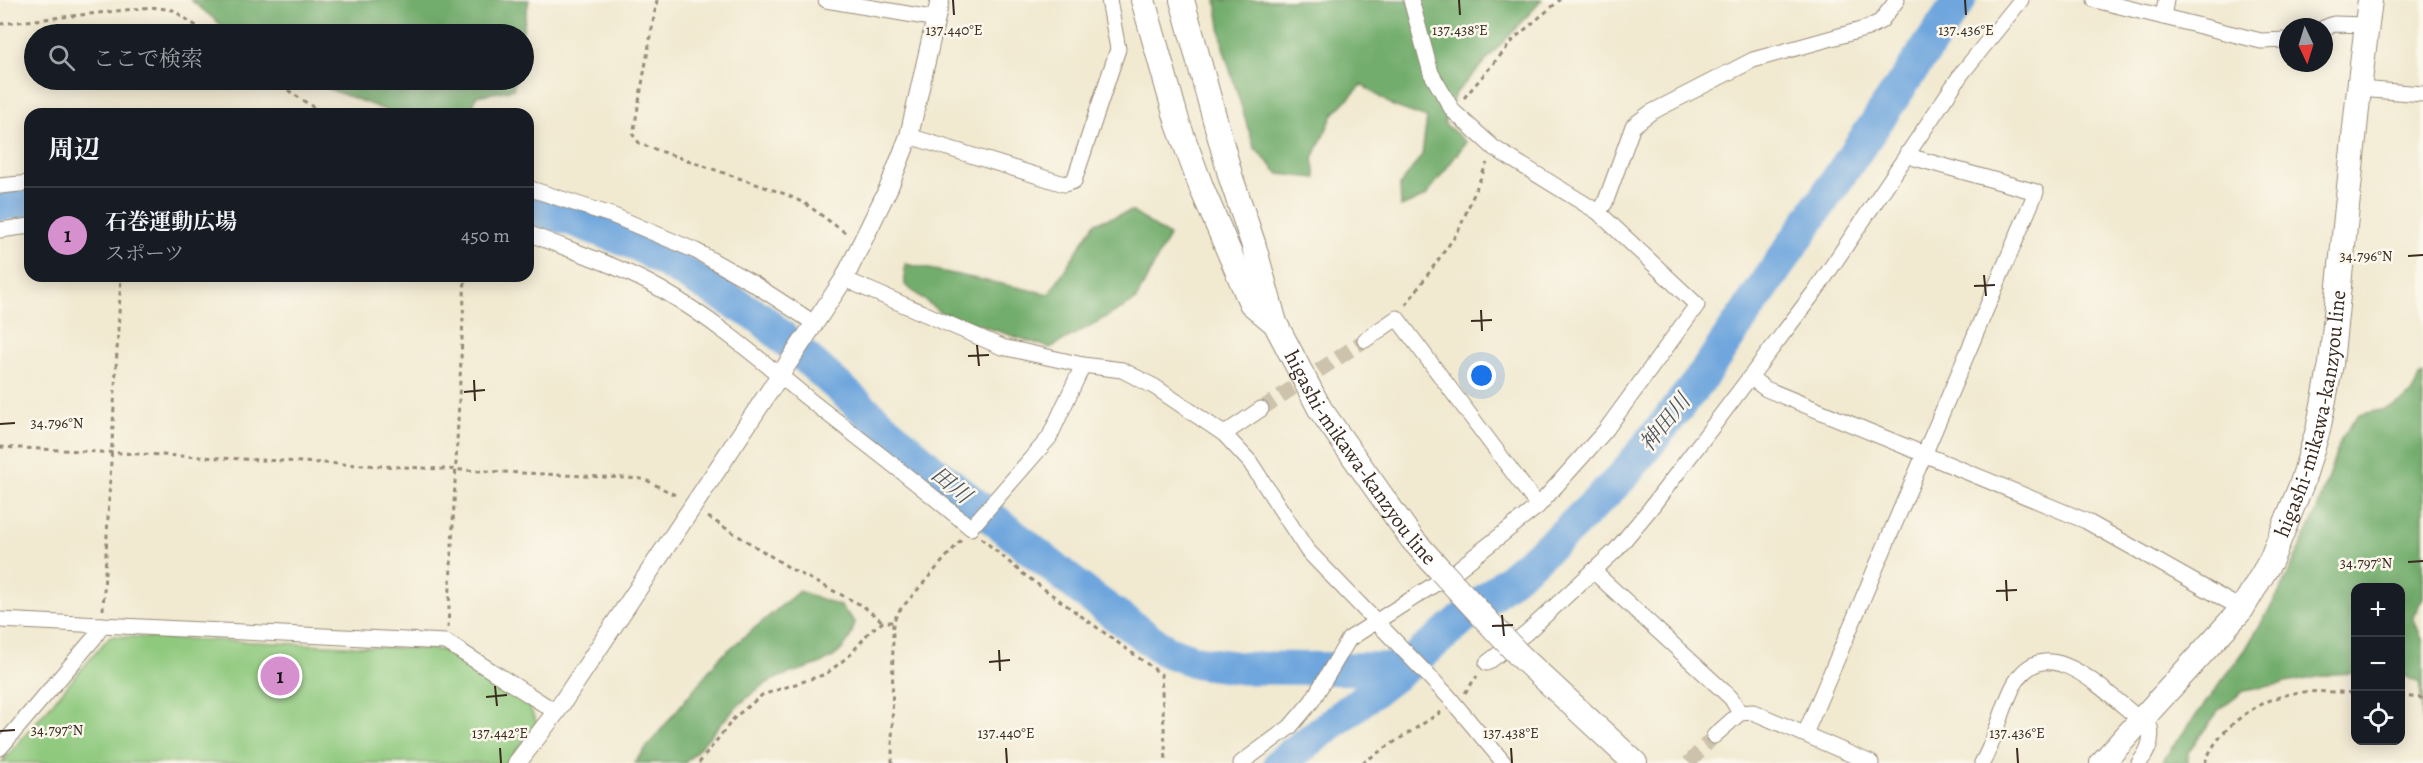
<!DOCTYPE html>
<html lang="ja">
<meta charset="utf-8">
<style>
body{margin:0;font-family:Alegreya,"Noto Serif JP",serif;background:#20242c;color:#f1f3f6}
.controls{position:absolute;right:18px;bottom:18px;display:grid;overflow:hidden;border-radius:12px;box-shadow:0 3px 15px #0003}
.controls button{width:54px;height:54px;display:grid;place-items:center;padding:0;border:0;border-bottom:2px solid #363941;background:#171b24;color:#f1f3f6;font:30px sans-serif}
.compass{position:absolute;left:2279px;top:18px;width:54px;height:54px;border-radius:50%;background:#171b24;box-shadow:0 3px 15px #0003;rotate:176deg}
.you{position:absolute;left:1482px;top:376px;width:21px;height:21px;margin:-15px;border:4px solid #fff;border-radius:50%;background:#1a73e8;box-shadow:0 0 0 9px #1a73e833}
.badge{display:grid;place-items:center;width:39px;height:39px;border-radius:50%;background:#d690ce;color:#111;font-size:20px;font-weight:700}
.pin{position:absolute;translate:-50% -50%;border:3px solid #fff;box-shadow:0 2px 6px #0006}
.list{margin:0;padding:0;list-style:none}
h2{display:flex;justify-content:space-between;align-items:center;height:78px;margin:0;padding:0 24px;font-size:26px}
h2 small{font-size:20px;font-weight:400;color:#9ea1a6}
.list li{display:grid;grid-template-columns:39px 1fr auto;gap:18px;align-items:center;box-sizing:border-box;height:96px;padding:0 24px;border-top:2px solid #363941}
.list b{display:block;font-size:22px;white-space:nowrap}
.list p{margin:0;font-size:20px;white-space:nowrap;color:#9ea1a6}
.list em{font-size:20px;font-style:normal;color:#9ea1a6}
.icon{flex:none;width:33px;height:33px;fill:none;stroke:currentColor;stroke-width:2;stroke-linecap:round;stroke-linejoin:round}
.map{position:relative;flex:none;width:2423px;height:763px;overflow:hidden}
.search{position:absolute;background:#171b24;box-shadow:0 3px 15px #0003;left:24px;top:24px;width:510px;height:66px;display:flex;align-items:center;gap:15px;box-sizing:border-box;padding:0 21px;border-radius:33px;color:#9ea1a6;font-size:22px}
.panel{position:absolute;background:#171b24;box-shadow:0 3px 15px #0003;left:24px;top:108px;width:510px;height:174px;border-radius:18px}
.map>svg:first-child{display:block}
.green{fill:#8fc97e;stroke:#657a4e;stroke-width:1.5}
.forest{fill:#73ad6d;stroke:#576c46;stroke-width:1.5}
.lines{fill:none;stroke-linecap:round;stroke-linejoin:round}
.river{stroke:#6ea6dd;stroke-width:33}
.minor-tunnel{stroke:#cdc3ac;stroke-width:15;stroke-dasharray:15 8;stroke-linecap:butt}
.minor-casing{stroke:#968a77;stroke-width:17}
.tertiary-casing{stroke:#968a77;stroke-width:20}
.primary-casing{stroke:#968a77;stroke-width:26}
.path{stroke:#968a77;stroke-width:3;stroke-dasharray:4.5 4.5;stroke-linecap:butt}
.minor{stroke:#fff;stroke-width:15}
.tertiary{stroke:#fff;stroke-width:18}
.primary{stroke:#fff;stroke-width:24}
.primary-bridge-casing{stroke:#968a77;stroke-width:26;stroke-linecap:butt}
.primary-bridge{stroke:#fff;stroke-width:24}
.ticks{fill:none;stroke:#3b2a1e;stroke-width:2}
.labels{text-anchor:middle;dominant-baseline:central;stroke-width:5;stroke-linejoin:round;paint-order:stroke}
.street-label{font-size:21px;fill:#3b2a1e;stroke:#fbf7ec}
.water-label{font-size:22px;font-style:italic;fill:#4d5561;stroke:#fbf7ec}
.ticks-label{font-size:15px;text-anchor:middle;fill:#3b2a1e;stroke:#fbf7ec;stroke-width:5;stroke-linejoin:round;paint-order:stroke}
</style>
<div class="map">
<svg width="2423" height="763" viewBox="0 0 2423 763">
<rect width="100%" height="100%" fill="#fbf7ec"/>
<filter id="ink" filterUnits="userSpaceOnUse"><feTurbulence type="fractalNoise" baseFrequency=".0167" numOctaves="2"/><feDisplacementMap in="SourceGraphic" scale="12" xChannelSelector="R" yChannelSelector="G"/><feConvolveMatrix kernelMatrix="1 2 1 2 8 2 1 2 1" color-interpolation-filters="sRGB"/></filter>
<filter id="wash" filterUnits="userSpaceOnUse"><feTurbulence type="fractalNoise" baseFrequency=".008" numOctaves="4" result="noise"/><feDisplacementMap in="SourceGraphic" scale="24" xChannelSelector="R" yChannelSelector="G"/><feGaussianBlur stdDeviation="1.35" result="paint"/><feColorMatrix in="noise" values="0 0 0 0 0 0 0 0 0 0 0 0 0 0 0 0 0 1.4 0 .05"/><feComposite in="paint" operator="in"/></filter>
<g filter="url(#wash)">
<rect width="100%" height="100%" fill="#f1e9d0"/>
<path class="green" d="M110 636 443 650 527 703 537 723 507 763H1Z"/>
<g class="forest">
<path d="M191 0H529L522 34H232Z"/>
<path d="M1216 0H1542L1455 94 1444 123 1466 142 1426 196 1401 207 1400 185 1422 155 1427 118 1393 106 1362 85 1334 113 1313 158 1316 178 1279 174 1254 147 1223 47Z"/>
<path d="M305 80H515L513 89 476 96 471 114H396Z"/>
<path d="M1131 211 1169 236 1135 301 1050 348 940 312 905 285V264L1049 294 1095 223Z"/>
<path d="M2423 375V597L2413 617 2423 642V725L2420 683 2401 675 2400 588H2356L2355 673 2333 674 2244 691 2219 710 2188 752V763H2163L2165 757 2245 650 2279 593 2316 513 2341 439 2358 415C2387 408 2409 409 2419 377Z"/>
<path d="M799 591 840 606 855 622C844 673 799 663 765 684 733 705 711 737 685 763H634L720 657Z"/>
</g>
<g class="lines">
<g class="river">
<path d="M0 205 30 201"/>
<path d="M528 208 573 220 638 245 762 319 930 468 1088 595 1166 651 1197 662 1241 668 1403 669"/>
<path d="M1280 763 1403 669 1566 532 1623 476 1699 381 1960 0"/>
</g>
</g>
</g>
<g filter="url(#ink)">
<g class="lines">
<g class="minor-tunnel">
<path d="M1261 409 1365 340"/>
<path d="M1689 763 1714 736"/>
</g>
<g class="minor-casing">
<g id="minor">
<path d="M826 0 937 19"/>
<path d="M2095 0 2261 41 2288 40"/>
<path d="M2163 17 2166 0"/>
<path d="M2324 28 2334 24 2367 25"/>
<path d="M2359 89 2423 94"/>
<path d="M909 136 1064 184 1074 181 1118 49 1109 0"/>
<path d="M0 186 30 183"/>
<path d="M528 188 614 216 696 251 754 284 814 323"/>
<path d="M1598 212 1605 203 1633 126 1650 113 1753 60 1868 28 1881 21 1897 0"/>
<path d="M0 230 30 226"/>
<path d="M528 233C572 251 620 266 662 290 716 321 763 362 811 401 865 443 919 484 971 528"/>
<path d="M844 279 1002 347 1083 365 1122 370 1155 387 1224 434 1250 462 1307 550 1448 696 1504 763"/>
<path d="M1365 340 1397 318 1538 506"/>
<path d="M1751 378 1766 389 2086 521 2242 609"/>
<path d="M1224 434 1261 409"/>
<path d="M976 522 1049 438 1083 365"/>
<path d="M1593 571 1731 698 1740 713 1753 712 1871 763"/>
<path d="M0 620 446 642 556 712"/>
<path d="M1487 663 1526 633 1616 550 1650 509 1816 290 1962 73 2021 0"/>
<path d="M1805 734 2036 192 1915 158 1907 153"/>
<path d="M1714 736 1740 713"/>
<path d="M0 748 94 638 102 625"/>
<path d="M1241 763 1290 727 1312 701 1349 639 1457 570 1538 506 1605 431 1697 305 1598 212 1494 148 1453 111 1431 73 1411 0"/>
<path d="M1982 763C1996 739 2001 711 2013 687 2047 621 2114 703 2150 727 2153 741 2148 752 2139 763"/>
</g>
</g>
<g class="tertiary-casing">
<path id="tertiary" d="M517 763 556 712 844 279 889 187 909 136 940 0"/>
</g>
<g class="primary-casing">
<g id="primary">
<path d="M1143 0 1178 124 1202 189 1251 303 1275 323"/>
<path id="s1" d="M1182 0 1231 178 1253 243 1275 323 1320 409 1412 539 1441 571"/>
<path d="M1518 654 1635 763"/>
<path id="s2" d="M2102 763 2242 609 2271 560 2302 483 2318 430 2331 364 2359 89 2370 0"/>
</g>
</g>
<g class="path">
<path d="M657 0 633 135 640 144 785 194 806 204 847 234"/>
<path d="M0 24 151 7 173 10 208 34"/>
<path d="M273 80 323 114"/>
<path d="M1464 98 1516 37 1560 0"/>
<path d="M1406 305 1458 232 1487 163"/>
<path d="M0 447 644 479 677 496"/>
<path d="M708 517 793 570 863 606 883 622"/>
<path d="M981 538 1022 573 1161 674 1166 763"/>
<path d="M103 610 121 276"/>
<path d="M448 628 465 276"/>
<path d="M1465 693 1477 676"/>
<path d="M2400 696 2423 698"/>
<path d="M699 763 735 717 762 695 826 674 850 655 870 631 883 622H893"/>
<path d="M892 763 893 622 899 611 962 539"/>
<path d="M1362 763 1441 712"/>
<path d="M2205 763C2218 726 2264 695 2303 692 2321 691 2338 692 2356 693"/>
</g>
<use href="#minor" class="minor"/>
<use href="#tertiary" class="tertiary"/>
<use href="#primary" class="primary"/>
<g class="primary-bridge-casing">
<path id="primary-bridge" d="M1441 571 1518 654"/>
</g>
<use href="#primary-bridge" class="primary-bridge"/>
</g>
</g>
<path class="ticks" d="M953 0 954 15M1459 0 1460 15M1965 0 1966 15M2408 256 2423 255M1984 275 1986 296M1974 286 1995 285M1481 310 1482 331M1471 321 1492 320M977 345 979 366M968 356 989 355M474 380 475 401M464 392 485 390M0 424 15 423M2408 562 2423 561M2006 580 2007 601M1996 591 2017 590M1502 615 1504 636M1492 626 1513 625M999 650 1000 671M989 662 1010 660M495 686 497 706M486 697 507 695M0 731 15 730M500 748 501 763M1006 748 1007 763M1511 748 1512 763M2017 748 2018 763"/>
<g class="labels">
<g class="street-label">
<text stroke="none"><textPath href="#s2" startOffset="418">higashi-mikawa-kanzyou line</textPath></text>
<text stroke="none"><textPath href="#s1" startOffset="496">higashi-mikawa-kanzyou line</textPath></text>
</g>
<g class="water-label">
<text transform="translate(1665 423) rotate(-51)">神田川</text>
<text transform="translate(951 485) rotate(39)">田川</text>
</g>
</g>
<g class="ticks-label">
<text x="954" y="35">137.440°E</text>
<text x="1460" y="35">137.438°E</text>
<text x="1966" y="35">137.436°E</text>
<text x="2366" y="261">34.796°N</text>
<text x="57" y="428">34.796°N</text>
<text x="2366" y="568">34.797°N</text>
<text x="57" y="735">34.797°N</text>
<text x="500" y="738">137.442°E</text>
<text x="1006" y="738">137.440°E</text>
<text x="1511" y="738">137.438°E</text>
<text x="2017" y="738">137.436°E</text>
</g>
</svg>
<div class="controls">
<button>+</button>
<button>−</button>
<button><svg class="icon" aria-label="locate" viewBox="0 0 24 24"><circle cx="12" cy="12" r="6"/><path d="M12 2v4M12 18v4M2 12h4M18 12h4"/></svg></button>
</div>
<svg class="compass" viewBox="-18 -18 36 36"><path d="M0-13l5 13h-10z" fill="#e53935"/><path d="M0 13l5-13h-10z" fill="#9ea1a6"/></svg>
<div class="you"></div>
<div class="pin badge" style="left:280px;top:676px">1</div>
<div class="search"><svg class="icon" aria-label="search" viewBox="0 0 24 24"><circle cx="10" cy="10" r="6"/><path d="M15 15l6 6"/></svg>ここで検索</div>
<section class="panel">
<h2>周辺<small></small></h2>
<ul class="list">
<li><span class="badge">1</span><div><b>石巻運動広場</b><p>スポーツ</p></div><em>450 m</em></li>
</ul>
</section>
</div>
